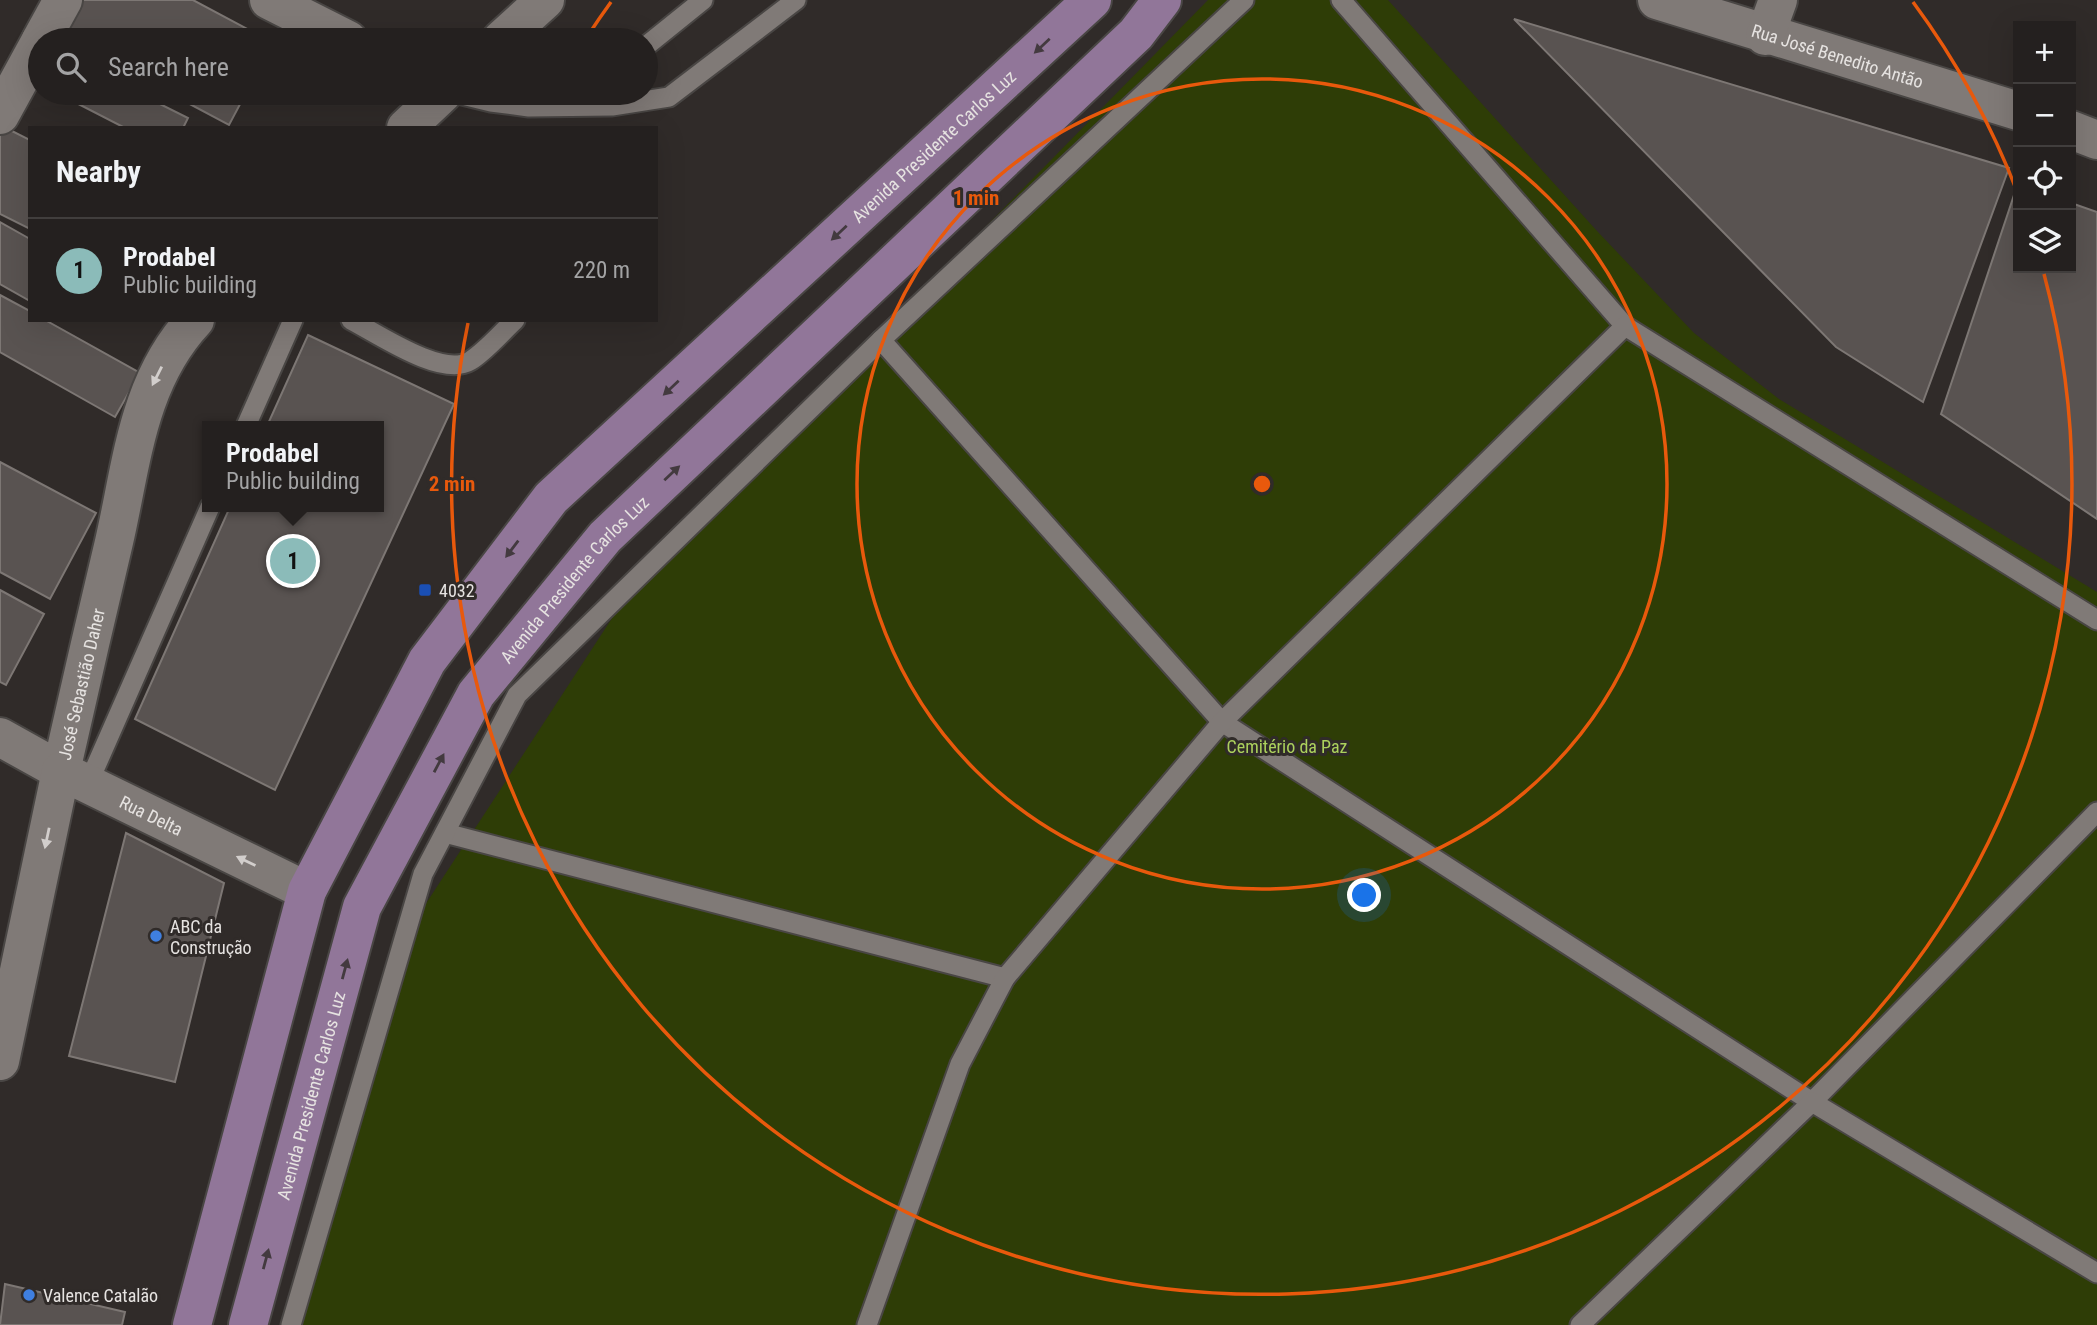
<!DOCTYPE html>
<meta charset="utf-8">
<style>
body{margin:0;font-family:"Roboto Condensed",sans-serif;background:#2c2828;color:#f1f3f6}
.controls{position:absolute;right:21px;top:21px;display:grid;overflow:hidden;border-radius:0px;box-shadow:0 7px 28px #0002}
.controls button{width:63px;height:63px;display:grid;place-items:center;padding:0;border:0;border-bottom:2px solid #413e3d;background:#24201f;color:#f1f3f6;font:35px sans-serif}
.you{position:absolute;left:1365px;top:896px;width:24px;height:24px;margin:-18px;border:5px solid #fff;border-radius:50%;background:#1a73e8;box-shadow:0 0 0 10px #1a73e833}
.badge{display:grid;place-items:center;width:46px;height:46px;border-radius:50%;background:#8bbbb9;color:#111;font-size:23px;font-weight:700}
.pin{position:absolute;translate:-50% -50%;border:4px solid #fff;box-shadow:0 2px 7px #0006}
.popup{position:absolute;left:202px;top:421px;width:182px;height:91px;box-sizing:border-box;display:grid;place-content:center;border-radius:0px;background:#24201f;filter:drop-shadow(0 2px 5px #0005);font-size:23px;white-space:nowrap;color:#a3a3a4}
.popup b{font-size:26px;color:#f1f3f6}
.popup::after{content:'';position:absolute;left:50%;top:100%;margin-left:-14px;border:14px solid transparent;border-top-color:#24201f}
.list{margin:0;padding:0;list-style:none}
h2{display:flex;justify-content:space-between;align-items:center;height:91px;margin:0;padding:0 28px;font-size:30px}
h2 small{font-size:23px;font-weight:400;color:#a3a3a4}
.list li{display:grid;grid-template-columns:46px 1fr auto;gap:21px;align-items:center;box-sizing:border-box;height:105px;padding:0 28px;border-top:2px solid #413e3d}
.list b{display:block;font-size:26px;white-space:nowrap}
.list p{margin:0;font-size:23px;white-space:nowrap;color:#a3a3a4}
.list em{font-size:23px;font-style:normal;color:#a3a3a4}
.icon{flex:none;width:38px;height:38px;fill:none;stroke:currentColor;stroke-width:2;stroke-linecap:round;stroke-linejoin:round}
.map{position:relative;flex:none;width:2097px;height:1325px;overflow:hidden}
.search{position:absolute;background:#24201f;box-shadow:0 7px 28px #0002;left:28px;top:28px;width:630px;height:77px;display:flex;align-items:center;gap:18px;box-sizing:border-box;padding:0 24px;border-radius:38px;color:#a3a3a4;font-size:26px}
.panel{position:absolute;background:#24201f;box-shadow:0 7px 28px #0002;left:28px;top:126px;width:630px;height:196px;border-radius:0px}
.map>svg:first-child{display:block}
.green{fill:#2e3d06}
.building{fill:#595351;stroke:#7d7774;stroke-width:2}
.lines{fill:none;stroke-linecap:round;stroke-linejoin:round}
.service-casing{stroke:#494644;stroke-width:23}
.minor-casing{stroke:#494644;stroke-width:42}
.tertiary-casing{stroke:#494644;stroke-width:42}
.primary-casing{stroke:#494644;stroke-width:42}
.service{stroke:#807a77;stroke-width:19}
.minor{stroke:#807a77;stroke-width:38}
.tertiary{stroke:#807a77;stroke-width:38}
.primary{stroke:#917699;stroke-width:38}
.oneway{fill:#433a3f}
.oneway2{fill:#d2cecc}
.ring{fill:none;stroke:#e8590c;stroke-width:3.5}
.transit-dot{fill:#1a4fb4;stroke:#302b29;stroke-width:2.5}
.shop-dot{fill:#3f7fe0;stroke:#302b29;stroke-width:2.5}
.labels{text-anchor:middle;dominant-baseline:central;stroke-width:6;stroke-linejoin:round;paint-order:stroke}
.street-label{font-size:18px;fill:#e6e3e1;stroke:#302b29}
.poi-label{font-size:18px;fill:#e6e3e1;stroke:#302b29;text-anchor:start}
.park-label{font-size:18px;fill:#acd15d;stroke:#302b29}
.centre{fill:#e8590c;stroke:#302b29;stroke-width:3.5}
.ring-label{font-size:21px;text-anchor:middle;font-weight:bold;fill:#e8590c;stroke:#302b29;stroke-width:6;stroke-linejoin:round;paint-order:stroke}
</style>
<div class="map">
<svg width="2097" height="1325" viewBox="0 0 2097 1325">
<rect width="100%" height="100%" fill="#302b29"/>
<path class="green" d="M1208 0H1388L1597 231 1694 333 1779 399 2097 592V1325H299L410 928 633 586Z"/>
<g class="building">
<path d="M76 0H193L268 40H72L58 33Z"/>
<path d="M1514 19 2009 168 1923 402 1836 347Z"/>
<path d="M57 93H138L188 118 183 128H125Z"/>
<path d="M169 93H246L229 125Z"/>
<path d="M4 127 30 140V229L0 214V135Z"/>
<path d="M2017 186 2018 268H2071V203L2097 212V519L1941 414Z"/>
<path d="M0 222 30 239V301L0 284Z"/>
<path d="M0 295 30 311V320H45L140 373 115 417 0 352Z"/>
<path d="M308 335 454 404 275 790 135 719 230 507H379V426H267Z"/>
<path d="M0 462 96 513 50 599 0 572Z"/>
<path d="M0 590 44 614 6 685 0 682Z"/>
<path d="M126 833 224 883 175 1082 69 1056Z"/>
<path d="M5 1284 125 1312 122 1325H0Z"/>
</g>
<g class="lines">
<g class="service-casing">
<g id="service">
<path d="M1341 0 1625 326"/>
<path d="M646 46 703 0"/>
<path d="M454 93 491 102 529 107 612 106 669 97 796 0"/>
<path d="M351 320C378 334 442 378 470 361 486 351 501 333 515 320"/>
<path d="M881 340 1222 722 1812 1102 2097 812"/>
<path d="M246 426 293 320"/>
<path d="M88 784 210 507"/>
<path d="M445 833 1005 978"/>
<path d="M291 1325 423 874 517 695 881 340 1244 0"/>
<path d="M867 1325 960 1064 1005 978 1222 722 1625 326 2097 620"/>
<path d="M1580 1325 1812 1102 2097 1273"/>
</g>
</g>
<g class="minor-casing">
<g id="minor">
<path d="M269 0 348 40"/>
<path id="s1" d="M1657 0 2018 111"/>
<path d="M1765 36 1778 0"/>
<path d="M41 40 63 0"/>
<path d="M501 40 545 0"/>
<path d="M0 115 40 42"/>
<path d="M406 128 443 93"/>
<path d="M2071 130 2097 140"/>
<path id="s2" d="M0 737 61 771C78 695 96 618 114 542 132 464 137 382 195 320"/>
</g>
</g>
<g class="tertiary-casing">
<g id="tertiary">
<path id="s3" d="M0 1061 61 771 307 891"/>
</g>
</g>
<g class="primary-casing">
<g id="primary">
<path id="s4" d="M192 1325 307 891 427 661 551 498 1092 0"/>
<path id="s5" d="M248 1325 362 907 476 694 605 537 1136 34 1162 0"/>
</g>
</g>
<use href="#service" class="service"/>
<use href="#minor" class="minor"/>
<use href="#tertiary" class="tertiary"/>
<use href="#primary" class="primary"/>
</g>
<defs><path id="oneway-solid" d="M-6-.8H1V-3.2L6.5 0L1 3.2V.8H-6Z" transform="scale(1.75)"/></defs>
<g class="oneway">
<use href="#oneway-solid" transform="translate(1042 46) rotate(137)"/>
<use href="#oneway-solid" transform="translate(839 233) rotate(137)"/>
<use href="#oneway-solid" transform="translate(671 388) rotate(137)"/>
<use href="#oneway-solid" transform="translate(672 473) rotate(-43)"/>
<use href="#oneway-solid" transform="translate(512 549) rotate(127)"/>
<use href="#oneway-solid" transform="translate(439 763) rotate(-62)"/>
<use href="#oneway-solid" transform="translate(345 969) rotate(-75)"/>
<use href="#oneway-solid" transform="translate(266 1259) rotate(-75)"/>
</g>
<g class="oneway2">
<use href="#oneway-solid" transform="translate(157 376) rotate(117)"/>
<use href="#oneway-solid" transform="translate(47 838) rotate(102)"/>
<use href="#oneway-solid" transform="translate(246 861) rotate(-154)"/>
</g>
<g class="ring">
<circle cx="1262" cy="484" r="405"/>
<path d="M587 37A810 810 0 0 1 611 2M1913 2A810 810 0 0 1 2018 194M2044 274A810 810 0 1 1 468 323"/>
</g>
<rect class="transit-dot" x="418" y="583" width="14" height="14" rx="3.5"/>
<g class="shop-dot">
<circle cx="156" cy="936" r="7"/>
<circle cx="29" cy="1295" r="7"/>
</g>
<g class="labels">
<g class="street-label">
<text stroke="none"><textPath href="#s1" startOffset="189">Rua José Benedito Antão</textPath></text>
<text stroke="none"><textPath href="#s4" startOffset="1433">Avenida Presidente Carlos Luz</textPath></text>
<text stroke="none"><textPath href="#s5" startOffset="826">Avenida Presidente Carlos Luz</textPath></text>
<text stroke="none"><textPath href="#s2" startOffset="159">José Sebastião Daher</textPath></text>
<text stroke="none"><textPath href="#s3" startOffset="397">Rua Delta</textPath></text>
<text stroke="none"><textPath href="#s5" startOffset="238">Avenida Presidente Carlos Luz</textPath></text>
</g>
<g class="poi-label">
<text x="439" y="590">4032</text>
<text x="170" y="926">ABC da<tspan x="170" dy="21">Construção</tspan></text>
<text x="43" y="1295">Valence Catalão</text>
</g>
<g class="park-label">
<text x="1287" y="746">Cemitério da Paz</text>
</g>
</g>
<circle cx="1262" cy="484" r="10" class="centre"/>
<g class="ring-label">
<text x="976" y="205">1 min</text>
<text x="452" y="491">2 min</text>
</g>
</svg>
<div class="controls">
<button>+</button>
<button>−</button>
<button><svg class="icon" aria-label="locate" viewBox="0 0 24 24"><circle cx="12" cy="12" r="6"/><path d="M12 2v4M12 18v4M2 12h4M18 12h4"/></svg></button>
<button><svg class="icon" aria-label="layers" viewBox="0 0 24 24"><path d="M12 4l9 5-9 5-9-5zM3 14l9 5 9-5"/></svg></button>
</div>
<div class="you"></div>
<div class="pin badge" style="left:293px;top:561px">1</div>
<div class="popup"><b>Prodabel</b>Public building</div>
<div class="search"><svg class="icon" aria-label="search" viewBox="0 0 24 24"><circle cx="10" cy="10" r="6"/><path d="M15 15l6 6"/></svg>Search here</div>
<section class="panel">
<h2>Nearby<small></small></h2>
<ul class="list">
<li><span class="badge">1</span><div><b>Prodabel</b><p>Public building</p></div><em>220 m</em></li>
</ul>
</section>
</div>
